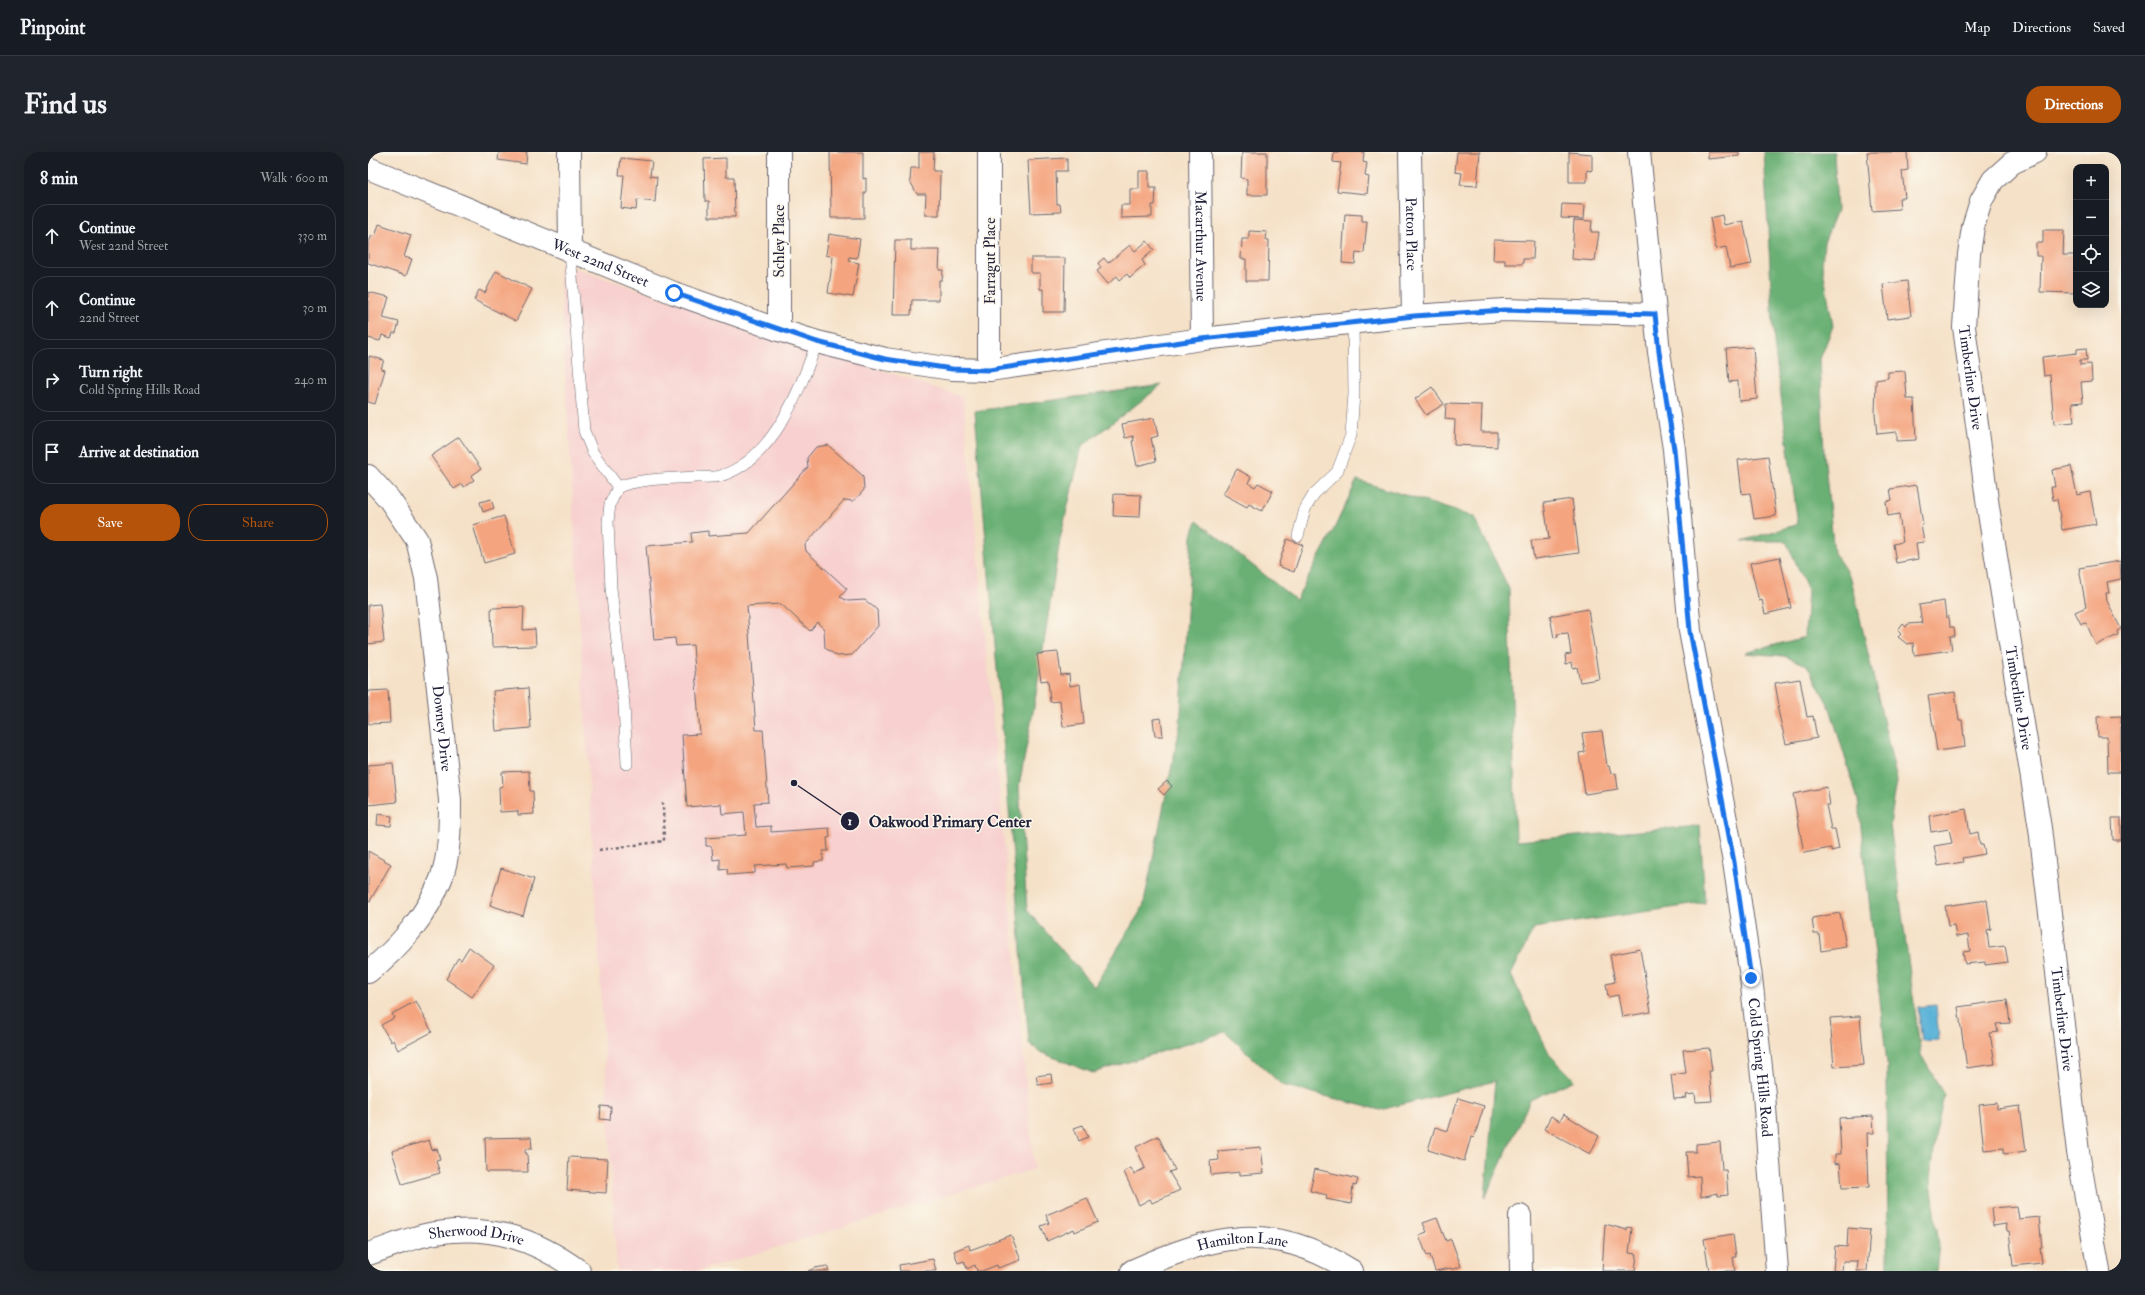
<!DOCTYPE html>
<meta charset="utf-8">
<style>
body{margin:0;font-family:"IM FELL Double Pica",serif;background:#20242c;color:#f1f3f6}
.controls{position:absolute;right:12px;top:12px;display:grid;overflow:hidden;border-radius:8px;box-shadow:0 4px 16px #0002}
.controls button{width:36px;height:36px;display:grid;place-items:center;padding:0;border:0;border-bottom:1px solid #363941;background:#171b24;color:#f1f3f6;font:20px sans-serif}
.stop{position:absolute;width:12px;height:12px;margin:-9px;border:3px solid #1a73e8;border-radius:50%;background:#fff}
.stop.end{background:#1a73e8;border-color:#fff;box-shadow:0 1px 4px #0008}
.list{margin:0;padding:0;list-style:none}
h2{display:flex;justify-content:space-between;align-items:center;height:52px;margin:0;padding:0 16px;font-size:17px}
h2 small{font-size:13px;font-weight:400;color:#9ea1a6}
.list li{display:grid;grid-template-columns:26px 1fr auto;gap:12px;align-items:center;box-sizing:border-box;height:64px;margin:0 8px 8px;padding:0 8px;border:1px solid #363941;border-radius:16px}
.list b{display:block;font-size:15px;white-space:nowrap}
.list p{margin:0;font-size:13px;white-space:nowrap;color:#9ea1a6}
.list em{font-size:13px;font-style:normal;color:#9ea1a6}
.actions{display:flex;gap:8px;padding:12px 16px}
.actions a{flex:1;padding:9px 0;border:1px solid #b45309;border-radius:16px;text-align:center;font-size:14px;color:#b45309}
.actions .main{background:#b45309;color:#fff}
.icon{flex:none;width:22px;height:22px;fill:none;stroke:currentColor;stroke-width:2;stroke-linecap:round;stroke-linejoin:round}
.map{position:relative;flex:none;width:1753px;height:1119px;overflow:hidden;border-radius:16px}
header{display:flex;align-items:center;gap:24px;box-sizing:border-box;height:56px;padding:0 20px;background:#171b24;border-bottom:1px solid #363941}
header strong{font-size:19px}
nav{display:flex;gap:22px;margin-inline-start:auto;font-size:14px}
.intro{display:flex;align-items:center;justify-content:space-between;box-sizing:border-box;height:96px;padding:0 24px}
h1{margin:0;font-size:28px}
.button{padding:10px 18px;border-radius:16px;background:#b45309;color:#fff;font-size:14px;font-weight:700}
main{display:flex;gap:24px;padding:0 24px}
aside{flex:1;background:#171b24;border-radius:16px;box-shadow:0 4px 16px #0002}
.map>svg:first-child{display:block}
.built{fill:#f7d0cf}
.forest{fill:#6ab075;stroke:#466958}
.water{fill:#5bb3d8;stroke:#3e6a8a}
.building{fill:#f4a47f}
.lines{fill:none;stroke-linecap:round;stroke-linejoin:round}
.service-casing{stroke:#6c656c;stroke-width:12}
.minor-casing{stroke:#6c656c;stroke-width:24}
.tertiary-casing{stroke:#6c656c;stroke-width:24}
.path{stroke:#6c656c;stroke-width:2.5;stroke-dasharray:3 3;stroke-linecap:butt}
.service{stroke:#fff;stroke-width:11}
.minor{stroke:#fff;stroke-width:22}
.tertiary{stroke:#fff;stroke-width:22}
.route{stroke:#1a73e8;stroke-width:5}
.labels{text-anchor:middle;dominant-baseline:central;stroke-width:3;stroke-linejoin:round;paint-order:stroke}
.street-label{font-size:15px;fill:#22223b;stroke:#fbf7ec}
.leader{fill:none;stroke:#22223b;stroke-width:1.5}
.callout-dot{fill:#22223b;stroke:#fbf7ec;stroke-width:1.5}
.mark-label{font-size:12px;text-anchor:middle;font-weight:bold;fill:#fff}
.callout-label{font-size:16px;text-anchor:middle;font-weight:bold;fill:#22223b;stroke:#fbf7ec;stroke-width:3;stroke-linejoin:round;paint-order:stroke}
</style>
<header>
<strong>Pinpoint</strong>
<nav><a>Map</a><a>Directions</a><a>Saved</a></nav>
</header>
<div class="intro"><h1>Find us</h1><a class="button">Directions</a></div>
<main>
<aside>
<h2>8 min<small>Walk · 600 m</small></h2>
<ul class="list">
<li><svg class="icon" aria-label="ahead" viewBox="0 0 24 24"><path d="M12 20V5M6 11l6-6 6 6"/></svg><div><b>Continue</b><p>West 22nd Street</p></div><em>330 m</em></li>
<li><svg class="icon" aria-label="ahead" viewBox="0 0 24 24"><path d="M12 20V5M6 11l6-6 6 6"/></svg><div><b>Continue</b><p>22nd Street</p></div><em>30 m</em></li>
<li><svg class="icon" aria-label="right" viewBox="0 0 24 24"><path d="M7 20v-9h11M14 6l5 5-5 5"/></svg><div><b>Turn right</b><p>Cold Spring Hills Road</p></div><em>240 m</em></li>
<li><svg class="icon" aria-label="arrive" viewBox="0 0 24 24"><path d="M6 21V4h12l-3 4 3 4H6"/></svg><div><b>Arrive at destination</b></div></li>
</ul>
<div class="actions"><a class="main">Save</a><a>Share</a></div>
</aside>
<div class="map">
<svg width="1753" height="1119" viewBox="0 0 1753 1119">
<rect width="100%" height="100%" fill="#fbf7ec"/>
<filter id="ink" filterUnits="userSpaceOnUse"><feTurbulence type="fractalNoise" baseFrequency=".025" numOctaves="2"/><feDisplacementMap in="SourceGraphic" scale="8" xChannelSelector="R" yChannelSelector="G"/><feConvolveMatrix kernelMatrix="1 2 1 2 8 2 1 2 1" color-interpolation-filters="sRGB"/></filter>
<filter id="wash" filterUnits="userSpaceOnUse"><feTurbulence type="fractalNoise" baseFrequency=".012" numOctaves="4" result="noise"/><feDisplacementMap in="SourceGraphic" scale="16" xChannelSelector="R" yChannelSelector="G"/><feGaussianBlur stdDeviation="0.9" result="paint"/><feColorMatrix in="noise" values="0 0 0 0 0 0 0 0 0 0 0 0 0 0 0 0 0 1.4 0 .05"/><feComposite in="paint" operator="in"/></filter>
<g filter="url(#wash)">
<rect width="100%" height="100%" fill="#f5e1c7"/>
<path class="built" d="M191 111 595 245 666 1017 330 1119H249Z"/>
<g class="forest">
<path d="M1396 0H1466L1469 58 1456 91 1454 112 1465 174 1452 207 1456 301 1466 401 1483 426 1529 629 1522 673 1553 903 1576 942 1567 985 1563 1029 1571 1093 1568 1119H1520L1519 912 1490 648 1462 556 1439 513 1416 504 1377 501 1437 485 1440 438 1418 389H1374L1430 372 1406 192Z"/>
<path d="M794 233 714 294 692 387 666 555 651 634 659 758 726 835 775 755 812 574 824 383 829 369 928 448 964 381 989 328 1106 365 1141 437 1148 689 1332 674 1337 751 1166 776 1143 823 1182 903 1207 928 1162 948 1117 1046 1127 929 1012 958 914 933 857 880 725 921 672 900 661 891 607 259Z"/>
</g>
<path class="water" d="M1568 853 1571 888 1554 889 1550 855Z"/>
<g id="blocks">
<g class="building">
<path d="M131 0H159L158 12 130 8Z"/>
<path d="M462 0H495V27L498 26V41H496V66H463Z"/>
<path d="M551 0H566L565 19H572L571 63H557L558 42H549L542 29 543 16H551Z"/>
<path d="M874 0H899V43H879V27L873 26Z"/>
<path d="M966 0H996L995 10 999 11 997 24 1001 25 999 42 969 39 973 11 965 10Z"/>
<path d="M1089 0H1112L1109 34 1092 33 1094 21 1087 20Z"/>
<path d="M1201 0 1224 2V19L1219 18V30H1201Z"/>
<path d="M1340 0H1371V4L1340 7Z"/>
<path d="M1499 0H1539L1540 18 1534 19 1537 46H1531L1532 57 1504 59Z"/>
<path d="M253 6 284 9 282 24 289 25 287 50 269 48 268 58 253 56 256 23H251Z"/>
<path d="M358 6V25H366L367 65H341V49H337L336 7Z"/>
<path d="M699 6V19H688L689 52H692L693 60 663 61 660 8Z"/>
<path d="M771 19H781V36H788L787 53H784V65L753 66V53H762V37H771Z"/>
<path d="M1194 52 1217 53 1216 67 1193 66Z"/>
<path d="M977 62 994 63V69H999L996 101 988 100 987 112 974 111Z"/>
<path d="M1354 63 1356 73 1375 69 1384 112 1362 116 1358 95 1348 97 1342 66Z"/>
<path d="M1206 68 1224 69 1223 80H1231L1227 109 1204 107Z"/>
<path d="M11 72 43 83 36 105 44 107 38 124 0 111V93L4 83 7 85Z"/>
<path d="M1675 78H1696L1695 103H1708V141L1672 140 1673 104H1668V91H1675Z"/>
<path d="M881 79 899 80 898 88H901L900 129H878V107H873L874 87H881Z"/>
<path d="M461 82 492 87 489 106 481 105 480 109 491 111 485 145 460 141 465 105 458 103Z"/>
<path d="M527 88H543V98H572L571 118H575L574 128H571V148H544L543 163H525Z"/>
<path d="M1126 88 1166 89 1165 107H1155V112H1137V108H1125Z"/>
<path d="M779 89 786 98 774 108 777 113 762 126 759 122 752 128 749 124 740 132 729 119 733 116 730 111 736 106 740 111 762 93 767 99Z"/>
<path d="M663 106H697L696 160H675V137H672V121H663Z"/>
<path d="M128 119 164 137 148 169 106 148 111 138 117 141Z"/>
<path d="M1539 129 1543 164 1519 167 1515 132Z"/>
<path d="M0 140 21 145 15 166 31 170 28 181H25L23 186 14 183 12 189 0 186Z"/>
<path d="M1385 195 1389 247 1371 249 1370 229 1361 230 1358 197Z"/>
<path d="M1718 196 1719 208H1712V213L1723 212 1724 229 1713 230 1715 250 1704 251 1706 270 1686 272 1682 223 1676 224 1674 205 1709 201V197Z"/>
<path d="M1 204 16 208 13 217 17 218 7 252 0 250Z"/>
<path d="M1537 219 1539 247H1546L1548 288 1529 289V280L1509 282 1507 262 1508 228 1520 226V220Z"/>
<path d="M1064 235 1076 252 1058 263 1047 247Z"/>
<path d="M1078 252 1114 253 1113 280H1129V295L1086 293 1087 268 1077 267Z"/>
<path d="M786 266 790 284 783 286 788 309 769 314 764 289H766L765 284 757 286 754 272Z"/>
<path d="M91 285 113 317 103 324 106 328 96 335 94 332 86 337 63 304Z"/>
<path d="M460 293 495 324 496 338 486 349 476 348 437 393 438 399 479 437 472 445 480 449 497 448 509 458 510 474 484 503 469 504 457 496 456 477 449 470 442 479 413 452 379 454 388 578H395L400 650 386 651 388 675 403 674V680L461 676 462 685 459 686 460 699H455V709L446 710V714L419 716 418 712 387 714V721L360 723 359 717 352 718V707L345 708 344 696 342 694H338V686L378 683 376 660 354 662 353 652 319 655 314 583 332 582 325 493 308 494 307 486 286 488 278 394 324 390 323 381 340 379V384L381 381 440 315 439 306 448 295Z"/>
<path d="M1400 304 1408 364 1386 367 1382 341 1374 342 1370 308Z"/>
<path d="M1703 314 1709 343 1722 340 1728 372 1694 378 1689 347 1685 348 1683 335H1687L1684 318Z"/>
<path d="M869 317 883 325 880 331 887 335 890 331 905 339 894 359 881 352 879 355 855 342Z"/>
<path d="M1549 333 1555 373H1553L1556 390 1548 391 1550 407 1528 411 1525 392 1535 390 1531 362 1520 364 1518 350 1524 348 1522 337Z"/>
<path d="M746 342 773 343 772 365 745 364Z"/>
<path d="M123 347 126 356 115 360 112 350Z"/>
<path d="M1204 347 1211 401 1166 407 1163 389 1181 387 1176 351Z"/>
<path d="M136 364 147 402 116 411 105 373Z"/>
<path d="M919 387 935 393 926 420 910 414Z"/>
<path d="M1412 405 1423 456 1397 462 1394 448 1391 449 1382 411Z"/>
<path d="M1752 409 1753 427 1739 430 1741 441H1738L1739 449 1753 477 1749 479 1750 483 1728 493 1718 471 1713 472 1707 460 1718 455 1711 416Z"/>
<path d="M1576 449 1578 465H1581L1582 475H1586L1587 484H1582L1584 498 1546 503 1545 491 1539 492 1530 485 1533 482 1530 479 1535 472 1538 475 1540 472 1554 471 1551 453Z"/>
<path d="M12 452 16 490 0 492V453Z"/>
<path d="M156 455 155 478 167 477 168 494 124 495 123 456Z"/>
<path d="M1220 457 1231 527 1212 530 1209 515 1205 516 1204 510 1198 512 1197 503 1203 502 1200 481 1189 482 1190 485 1186 486 1182 464Z"/>
<path d="M690 500 693 523 701 522 702 534 712 532 716 572 695 575 692 549 682 550 680 528 673 529 669 502Z"/>
<path d="M1432 527 1439 565 1445 564 1449 586 1418 592 1409 554H1411L1407 531Z"/>
<path d="M160 536 163 576 128 579 125 539Z"/>
<path d="M20 538 22 571 0 572V539Z"/>
<path d="M1587 540 1591 568H1594L1597 595 1569 599 1560 544Z"/>
<path d="M1753 564V620H1740L1739 585H1730L1729 565Z"/>
<path d="M793 566 795 584H787L785 567Z"/>
<path d="M1234 579 1239 614H1241L1243 622 1248 621 1250 637 1217 642 1211 601 1217 600 1214 581Z"/>
<path d="M25 611 29 650 0 653V613Z"/>
<path d="M161 619 162 639H165L166 662 150 663V659L132 660 131 635 135 634 134 620Z"/>
<path d="M799 629 804 634 796 643 790 637Z"/>
<path d="M1459 635 1462 653H1458L1463 677H1467L1471 697 1463 699V696L1436 701 1425 642Z"/>
<path d="M1598 657 1602 682 1610 680 1612 693H1615L1617 702 1594 706 1595 710 1570 714 1566 694 1584 691 1581 677 1563 680 1561 664Z"/>
<path d="M10 662 24 664 23 674 9 673Z"/>
<path d="M1744 666H1753V688H1745Z"/>
<path d="M0 699 23 712 2 749 0 748Z"/>
<path d="M133 716 166 727 155 764 122 753Z"/>
<path d="M1619 748 1623 777 1619 778 1621 796 1637 794 1640 810 1617 813V810L1597 812 1595 800 1602 799 1600 783 1588 785 1586 773 1580 774 1577 754Z"/>
<path d="M1472 761 1478 795 1453 799 1451 782H1446L1444 766Z"/>
<path d="M101 795 126 813 104 845 78 827 90 806 93 808Z"/>
<path d="M1272 797 1283 860 1254 865 1250 843 1240 845 1238 832 1247 830 1242 803Z"/>
<path d="M1639 848 1642 871 1628 872 1630 880 1622 881 1627 912 1599 916 1590 855Z"/>
<path d="M48 849 64 880 30 898 25 888 23 890 13 873 26 866 24 862Z"/>
<path d="M1492 864 1496 913 1466 915 1462 866Z"/>
<path d="M1341 896 1344 919H1341L1344 949 1328 950 1327 942 1318 943 1319 946 1306 947 1303 923 1318 921 1315 898Z"/>
<path d="M683 922 684 931 670 933 668 924Z"/>
<path d="M1090 946 1116 954 1106 986 1103 985 1096 1009 1060 998 1067 975 1080 979Z"/>
<path d="M1629 951V957L1652 954 1658 999 1636 1002V996L1616 998 1611 953Z"/>
<path d="M233 954 243 955 242 968 232 967Z"/>
<path d="M1196 962 1231 984 1222 1002 1176 977 1183 964 1192 969Z"/>
<path d="M1505 964 1506 981H1499L1501 1035 1474 1036 1472 1011 1467 1012V1002H1473L1471 966Z"/>
<path d="M715 973 720 985 711 989 706 976Z"/>
<path d="M790 984 807 1018 801 1020 812 1038 784 1051 782 1047 771 1053 756 1020 763 1016 766 1022 777 1016 768 995Z"/>
<path d="M163 985 164 997H157V1001H159L160 1020H118L117 986Z"/>
<path d="M61 988 64 998 69 997 72 1008 68 1009 72 1021 34 1032 24 999Z"/>
<path d="M1352 990 1354 1018H1358L1360 1043 1350 1044V1041L1333 1045 1332 1024 1320 1025 1318 1000H1328V992Z"/>
<path d="M893 995 896 1021 872 1023V1020L843 1023 842 1009 851 1008 850 999Z"/>
<path d="M201 1005 240 1007 238 1041 199 1038Z"/>
<path d="M947 1017 990 1027 988 1034 985 1033 983 1052 958 1047 959 1043 942 1039Z"/>
<path d="M719 1046 730 1070 707 1080 706 1077 679 1089 673 1074 681 1071 678 1063Z"/>
<path d="M1649 1054 1651 1067 1671 1065 1674 1096H1672L1674 1111 1645 1114 1641 1079H1639L1638 1072 1625 1074 1623 1056Z"/>
<path d="M1069 1066 1078 1089 1083 1087 1093 1114 1084 1118 1083 1116 1067 1119 1062 1103 1059 1104 1051 1083 1059 1080 1055 1071Z"/>
<path d="M1237 1072 1259 1078V1075L1264 1076 1261 1101 1269 1102 1267 1119H1234Z"/>
<path d="M1480 1076 1502 1078 1499 1119H1489L1490 1109H1475L1474 1119H1465L1467 1094 1479 1095Z"/>
<path d="M1365 1082 1368 1105H1365L1367 1119H1341L1336 1087Z"/>
<path d="M643 1083 653 1108 630 1116 629 1113 614 1119H609L607 1113 599 1117 596 1109 590 1111 586 1099 601 1093 602 1098Z"/>
<path d="M565 1107 568 1119H532L531 1113Z"/>
<path d="M459 1114 461 1119H440L447 1116Z"/>
</g>
</g>
</g>
<g filter="url(#ink)">
<use href="#blocks" fill-opacity="0" stroke="#6c656c" stroke-width="1"/>
<g class="lines">
<g class="service-casing">
<g id="service">
<path d="M202 99 216 279 225 301 250 335"/>
<path d="M930 384 937 357 946 342 969 320 983 283 986 242 985 170"/>
<path d="M259 612 256 553 243 436 240 370 242 352 250 335C274 326 301 327 328 325 335 325 345 326 352 324 406 308 432 237 449 190"/>
</g>
</g>
<g class="minor-casing">
<g id="minor">
<path d="M201 0 202 99"/>
<path d="M411 0V178"/>
<path id="s1" d="M832 0 834 187"/>
<path id="s2" d="M1042 0 1045 164"/>
<path id="s3" d="M1667 0 1644 11 1625 28 1613 49 1605 75 1601 102 1596 175 1620 355 1672 676 1710 1000 1731 1119"/>
<path id="s4" d="M0 16 306 141 411 178 449 190 517 207 584 217 621 218 834 187 1045 164 1136 158 1287 162"/>
<path d="M621 218V0"/>
<path id="s5" d="M0 324 21 347 49 388 58 426 82 648C82 672 82 703 73 727 59 763 31 796 0 820"/>
<path d="M1152 1064 1153 1119"/>
<path id="s6" d="M0 1102C22 1095 45 1084 68 1081 123 1072 167 1087 211 1119"/>
<path id="s7" d="M764 1119C847 1082 902 1068 984 1119"/>
</g>
</g>
<g class="tertiary-casing">
<g id="tertiary">
<path id="s8" d="M1271 0 1291 200 1306 297 1322 479 1366 710 1383 825 1396 942 1409 1119"/>
</g>
</g>
<path class="path" d="M231 698 296 689 295 651"/>
<use href="#service" class="service"/>
<use href="#minor" class="minor"/>
<use href="#tertiary" class="tertiary"/>
</g>
</g>
<g class="lines" filter="url(#ink)">
<path class="route" d="M306 141 449 190 517 207 584 217 621 218 834 187 1046 164 1136 158 1287 162 1291 200 1306 297 1322 479 1366 710 1383 826"/>
</g>
<g class="labels">
<g class="street-label">
<text stroke="none"><textPath href="#s2" startOffset="82">Patton Place</textPath></text>
<text transform="translate(411 89) rotate(-90)">Schley Place</text>
<text stroke="none"><textPath href="#s1" startOffset="94">Macarthur Avenue</textPath></text>
<text transform="translate(622 109) rotate(-90)">Farragut Place</text>
<text stroke="none"><textPath href="#s4" startOffset="251">West 22nd Street</textPath></text>
<text stroke="none"><textPath href="#s3" startOffset="254">Timberline Drive</textPath></text>
<text stroke="none"><textPath href="#s3" startOffset="578">Timberline Drive</textPath></text>
<text stroke="none"><textPath href="#s5" startOffset="271">Downey Drive</textPath></text>
<text stroke="none"><textPath href="#s3" startOffset="902">Timberline Drive</textPath></text>
<text stroke="none"><textPath href="#s8" startOffset="924">Cold Spring Hills Road</textPath></text>
<text stroke="none"><textPath href="#s6" startOffset="112">Sherwood Drive</textPath></text>
<text stroke="none"><textPath href="#s7" startOffset="116">Hamilton Lane</textPath></text>
</g>
</g>
<path class="leader" d="M426 631L482 669"/>
<g class="callout-dot">
<circle cx="426" cy="631" r="4"/>
<circle cx="482" cy="669" r="10"/>
</g>
<g class="mark-label">
<text x="482" y="673">1</text>
</g>
<g class="callout-label">
<text x="582" y="675">Oakwood Primary Center</text>
</g>
</svg>
<div class="controls">
<button>+</button>
<button>−</button>
<button><svg class="icon" aria-label="locate" viewBox="0 0 24 24"><circle cx="12" cy="12" r="6"/><path d="M12 2v4M12 18v4M2 12h4M18 12h4"/></svg></button>
<button><svg class="icon" aria-label="layers" viewBox="0 0 24 24"><path d="M12 4l9 5-9 5-9-5zM3 14l9 5 9-5"/></svg></button>
</div>
<div class="stop" style="left:306px;top:141px"></div>
<div class="stop end" style="left:1383px;top:826px"></div>
</div>
</main>
